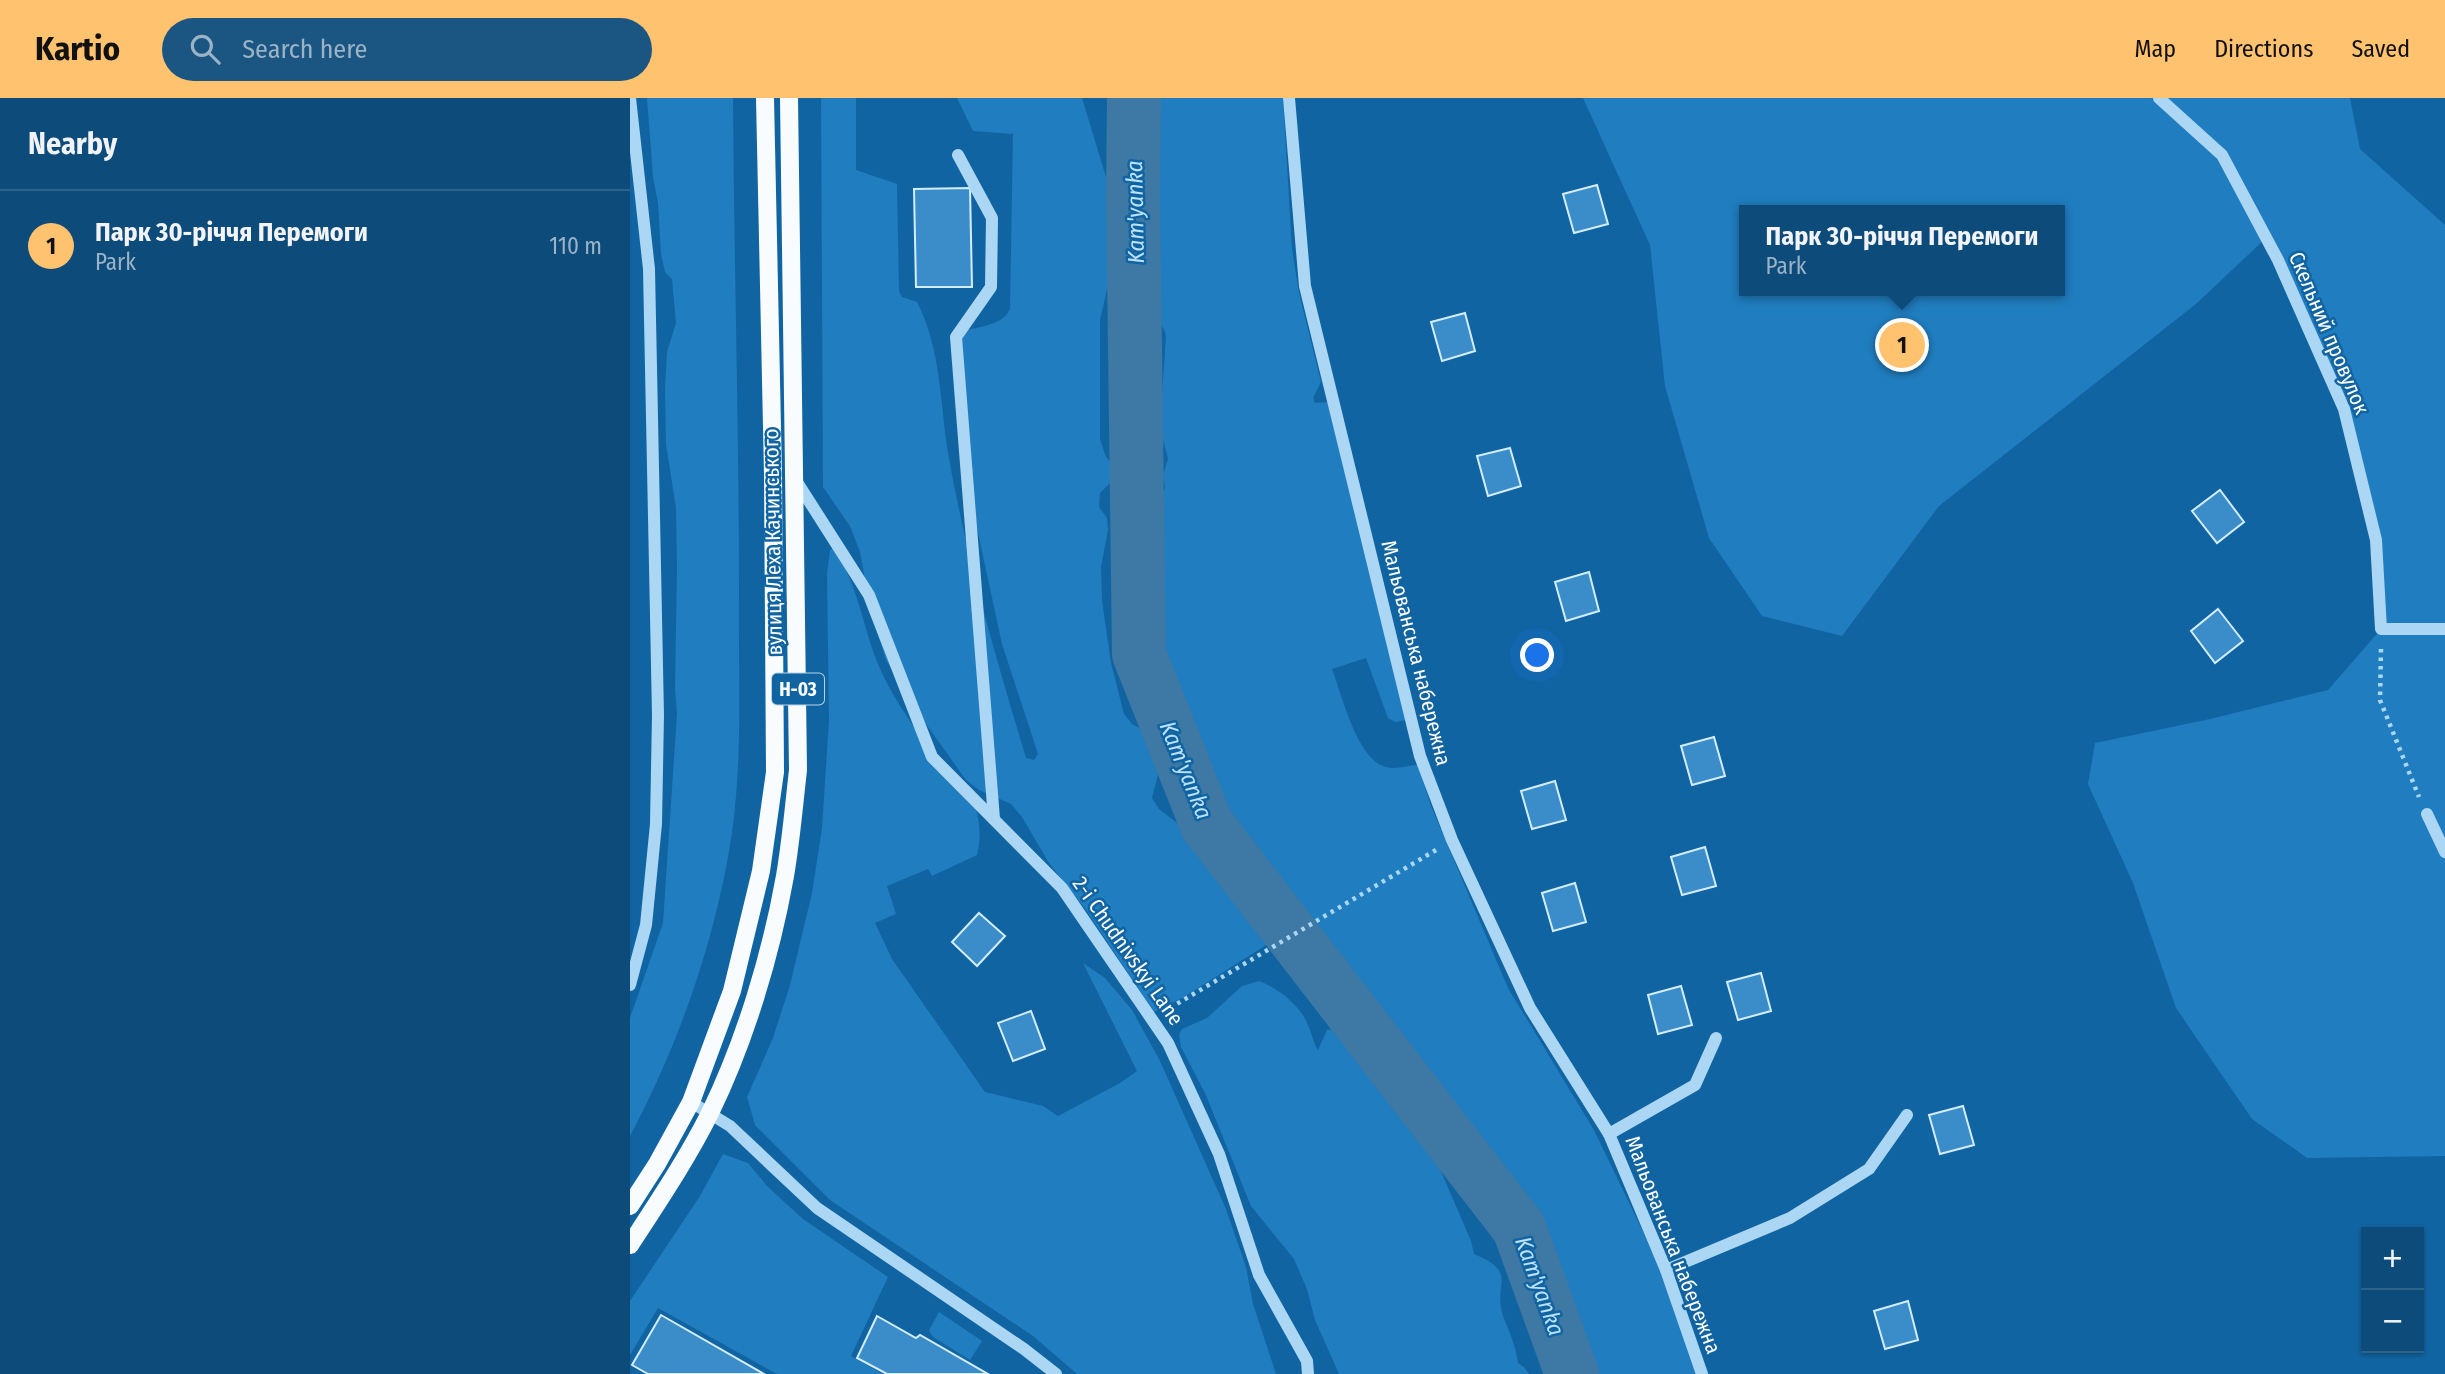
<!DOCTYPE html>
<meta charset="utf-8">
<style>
body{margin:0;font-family:"Fira Sans Condensed",sans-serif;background:#1b5581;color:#f1f3f6}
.controls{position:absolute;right:21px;bottom:21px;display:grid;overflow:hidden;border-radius:0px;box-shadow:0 2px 5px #0004}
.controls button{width:63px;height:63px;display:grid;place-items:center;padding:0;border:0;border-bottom:2px solid #2d638b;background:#0d4b7a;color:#f1f3f6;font:35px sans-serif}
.you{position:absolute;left:908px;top:558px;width:24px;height:24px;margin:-18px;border:5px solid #fff;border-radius:50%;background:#1a73e8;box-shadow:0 0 0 10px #1a73e833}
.badge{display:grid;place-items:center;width:46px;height:46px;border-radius:50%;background:#ffc26f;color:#111;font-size:23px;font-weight:700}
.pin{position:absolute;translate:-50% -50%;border:4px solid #fff;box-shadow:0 2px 7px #0006}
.popup{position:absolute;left:1109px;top:107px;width:326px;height:91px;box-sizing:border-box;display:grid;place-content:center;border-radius:0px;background:#0d4b7a;filter:drop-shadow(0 2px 5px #0005);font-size:23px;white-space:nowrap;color:#9ab3c7}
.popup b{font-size:26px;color:#f1f3f6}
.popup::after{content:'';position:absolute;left:50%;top:100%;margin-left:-14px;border:14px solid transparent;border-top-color:#0d4b7a}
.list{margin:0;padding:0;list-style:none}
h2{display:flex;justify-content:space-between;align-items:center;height:91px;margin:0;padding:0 28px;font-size:30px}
h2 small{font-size:23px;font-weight:400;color:#9ab3c7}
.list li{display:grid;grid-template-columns:46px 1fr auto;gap:21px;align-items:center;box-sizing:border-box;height:112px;padding:0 28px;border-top:2px solid #2d638b}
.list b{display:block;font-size:26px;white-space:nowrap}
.list p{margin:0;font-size:23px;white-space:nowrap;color:#9ab3c7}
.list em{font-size:23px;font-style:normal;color:#9ab3c7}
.icon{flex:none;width:38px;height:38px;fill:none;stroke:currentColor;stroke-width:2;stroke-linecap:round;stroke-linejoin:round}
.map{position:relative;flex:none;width:1815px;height:1276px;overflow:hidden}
header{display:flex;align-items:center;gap:42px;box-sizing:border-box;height:98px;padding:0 35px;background:#ffc26f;color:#111}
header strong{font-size:33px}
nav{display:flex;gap:38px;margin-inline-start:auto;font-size:24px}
.search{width:490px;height:63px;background:#1b5581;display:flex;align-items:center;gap:18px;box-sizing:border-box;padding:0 24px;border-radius:38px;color:#9ab3c7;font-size:26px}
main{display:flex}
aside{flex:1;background:#0d4b7a}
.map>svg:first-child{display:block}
.green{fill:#207dbf;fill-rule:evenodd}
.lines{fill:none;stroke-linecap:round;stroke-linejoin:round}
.river{stroke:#3e78a4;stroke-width:54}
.building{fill:#3a8dc8;stroke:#d4edfe;stroke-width:2}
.path{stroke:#abd7f5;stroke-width:4.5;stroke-dasharray:3.5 5;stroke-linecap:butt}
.minor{stroke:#abd7f5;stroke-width:12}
.major{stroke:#f9fcff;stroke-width:18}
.labels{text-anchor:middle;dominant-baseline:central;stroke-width:5;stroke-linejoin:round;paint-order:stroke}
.shield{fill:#1164a2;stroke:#b8d0e3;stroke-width:2}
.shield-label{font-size:19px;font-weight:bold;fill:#fff}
.street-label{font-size:21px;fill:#fff;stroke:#1164a2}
.water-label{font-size:23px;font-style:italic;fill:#bce2fb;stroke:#1164a2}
</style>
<header>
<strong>Kartio</strong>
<div class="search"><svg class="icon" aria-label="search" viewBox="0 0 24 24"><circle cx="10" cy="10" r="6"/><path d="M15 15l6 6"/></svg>Search here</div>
<nav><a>Map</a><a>Directions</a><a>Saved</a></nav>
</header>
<main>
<aside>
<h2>Nearby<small></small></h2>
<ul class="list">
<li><span class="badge">1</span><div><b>Парк 30-річчя Перемоги</b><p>Park</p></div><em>110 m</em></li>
</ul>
</aside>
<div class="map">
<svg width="1815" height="1276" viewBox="0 0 1815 1276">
<rect width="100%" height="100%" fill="#1164a2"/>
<g class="green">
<path d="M17 0H103C104 166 109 333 109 499 108 585 114 674 98 759 80 857 47 949 0 1038V920L33 825 47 616 45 590 47 471 46 410 36 346 35 290 37 254 46 225 42 181 35 174 31 156 28 105 23 79Z"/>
<path d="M191 0H226V72L267 86 269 193 272 199 287 204C311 250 310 305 318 355 336 458 366 560 396 660L404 662 408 656 372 546 345 421 324 262 332 233C349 229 373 227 380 211L383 36 343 33 327 0H452L476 79 482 170 470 222V341L476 359 485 369 487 378 470 395 469 409 477 420 478 432 471 469 472 503 481 565 494 616 502 626 511 631 529 672 522 700 529 711 568 741 580 761 606 788 644 842 554 899 524 914 456 812 419 765 392 719 381 706 349 692 336 682 286 612 256 562 241 515 230 454 220 428 193 389Z"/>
<path d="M520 0H653L662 151 669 195 691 284 683 300 685 305 698 304 776 622 765 624 758 620 736 560 702 571C712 597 727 662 756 669 767 672 777 667 788 667L801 708 878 890 964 1032 1016 1140 1075 1276H965L943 1204 919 1157 892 1111 869 1078 825 1033 805 999 792 983 763 966 742 937 731 931 717 906 687 867 673 863 668 856 660 815 653 800 639 780 624 768 616 757 579 698 553 646 541 618 537 600 527 586 523 573 518 533 520 514 526 503 527 494 528 473 521 437 524 415 535 390 533 377 538 361 531 333V311L536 239 534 231 518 214 516 204 522 166 517 113Z"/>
<path d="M953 0H1720L1730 51 1815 127V1058L1677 1060 1622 1021 1546 910 1503 785 1458 686 1465 645 1580 621 1698 592 1751 531 1746 442 1714 311 1636 140 1566 206 1309 408 1212 538 1132 518 1079 440 1035 288 1020 147ZM1114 112H1430V193H1114Z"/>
<path d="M203 450C229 486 233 533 251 573 274 623 314 666 346 710 350 726 351 740 347 757L302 778 298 771 257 788 266 816 245 825 262 861 355 994 413 1008 428 1018 490 985 507 973 453 865 475 880 502 912 530 963 596 1111 616 1169 623 1206 646 1276H447L403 1238 200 1102 125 1027 117 999 143 940 160 887 182 795 192 730 199 623 197 476 200 452Z"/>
<path d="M629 883C648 890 670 907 678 927 682 936 683 944 688 952L697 932 703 931 712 939 735 974 769 998 791 1036 798 1043 841 1143 844 1156C890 1175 862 1186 873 1218 879 1233 886 1248 888 1265L894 1269 899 1276H709L685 1222 677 1191 664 1161 621 1108 575 995 551 949 549 937 552 931 577 920 612 888Z"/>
<path d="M93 1056 118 1065 137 1088 173 1121 258 1179 221 1258 253 1276H147L28 1210 0 1257V1203L70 1098Z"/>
<path d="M309 1214 352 1243 340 1262 303 1239 299 1232Z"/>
</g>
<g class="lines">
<path class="river" d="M504 0 503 98 509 556 577 727 889 1130 942 1276"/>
</g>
<g class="building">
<path d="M967 87 978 126 944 135 933 96Z"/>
<path d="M340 90 342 189H286L284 91Z"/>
<path d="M835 215 845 253 812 263 801 224Z"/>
<path d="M880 350 891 388 858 398 847 358Z"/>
<path d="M1590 392 1614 424 1587 445 1562 413Z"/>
<path d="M959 474 969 513 936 523 925 484Z"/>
<path d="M1588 511 1613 543 1585 565 1561 533Z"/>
<path d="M1084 639 1095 678 1062 687 1051 648Z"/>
<path d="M925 683 936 722 902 731 891 693Z"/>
<path d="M1075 749 1086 788 1052 797 1041 759Z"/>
<path d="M945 785 956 824 923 833 912 795Z"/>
<path d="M349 815 375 838 347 868 322 844Z"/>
<path d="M1131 875 1141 913 1108 922 1097 884Z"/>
<path d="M1051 888 1062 927 1028 936 1018 897Z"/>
<path d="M401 913 415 951 383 963 368 925Z"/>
<path d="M1333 1008 1344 1047 1310 1056 1299 1017Z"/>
<path d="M1278 1203 1288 1242 1255 1251 1244 1213Z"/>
<path d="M31 1217 134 1276H18L2 1267Z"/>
<path d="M247 1218 286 1240 290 1237 358 1276H257L227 1260Z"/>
</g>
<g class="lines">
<g class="path">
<path d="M1751 551 1750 602 1789 699"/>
<path d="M540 910 806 752"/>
</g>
<g class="minor">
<path d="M659 0 675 188 790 658 822 742 900 910 979 1036 1036 1172 1072 1276"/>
<path d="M1529 0 1592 57 1648 162 1714 311 1746 442 1751 531H1815"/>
<path d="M328 57 362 120 361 189 326 239 364 721"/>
<path d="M165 381 239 497 302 659 432 790 538 945 589 1056 629 1177 677 1263 678 1276"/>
<path d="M1797 716 1815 754"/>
<path d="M0 887 16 827 26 726 28 617 19 171 0 0"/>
<path d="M61 1004 100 1028 187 1110 394 1251 426 1276"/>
<path d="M979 1036 1065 987 1086 940"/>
<path d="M1036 1172 1160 1120 1239 1071 1277 1017"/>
</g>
<g class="major">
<path d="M0 1108 27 1066 61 1004 102 893 131 773 145 674 143 376 135 0"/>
<path d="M0 1147C28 1104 57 1061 80 1015 115 943 141 857 155 778 161 743 164 707 168 672L159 0"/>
</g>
</g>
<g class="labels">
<rect class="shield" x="142" y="575.5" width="52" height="31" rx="5"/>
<g class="shield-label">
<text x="168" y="591">Н-03</text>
</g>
<g class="street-label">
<text transform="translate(1699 235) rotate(67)">Скельний провулок</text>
<text transform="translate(143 444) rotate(-91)">вулиця Леха Качинського</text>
<text transform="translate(786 555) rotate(76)">Мальованська набережна</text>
<text transform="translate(498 853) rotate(55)">2-i Chudnivskyi Lane</text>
<text transform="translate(1043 1147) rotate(69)">Мальованська набережна</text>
</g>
<g class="water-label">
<text transform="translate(505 114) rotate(-91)">Kam'yanka</text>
<text transform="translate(556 672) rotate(68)">Kam'yanka</text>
<text transform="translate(910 1188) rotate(70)">Kam'yanka</text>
</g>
</g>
</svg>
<div class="controls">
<button>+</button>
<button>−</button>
</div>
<div class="you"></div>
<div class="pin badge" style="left:1272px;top:247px">1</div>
<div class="popup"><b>Парк 30-річчя Перемоги</b>Park</div>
</div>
</main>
